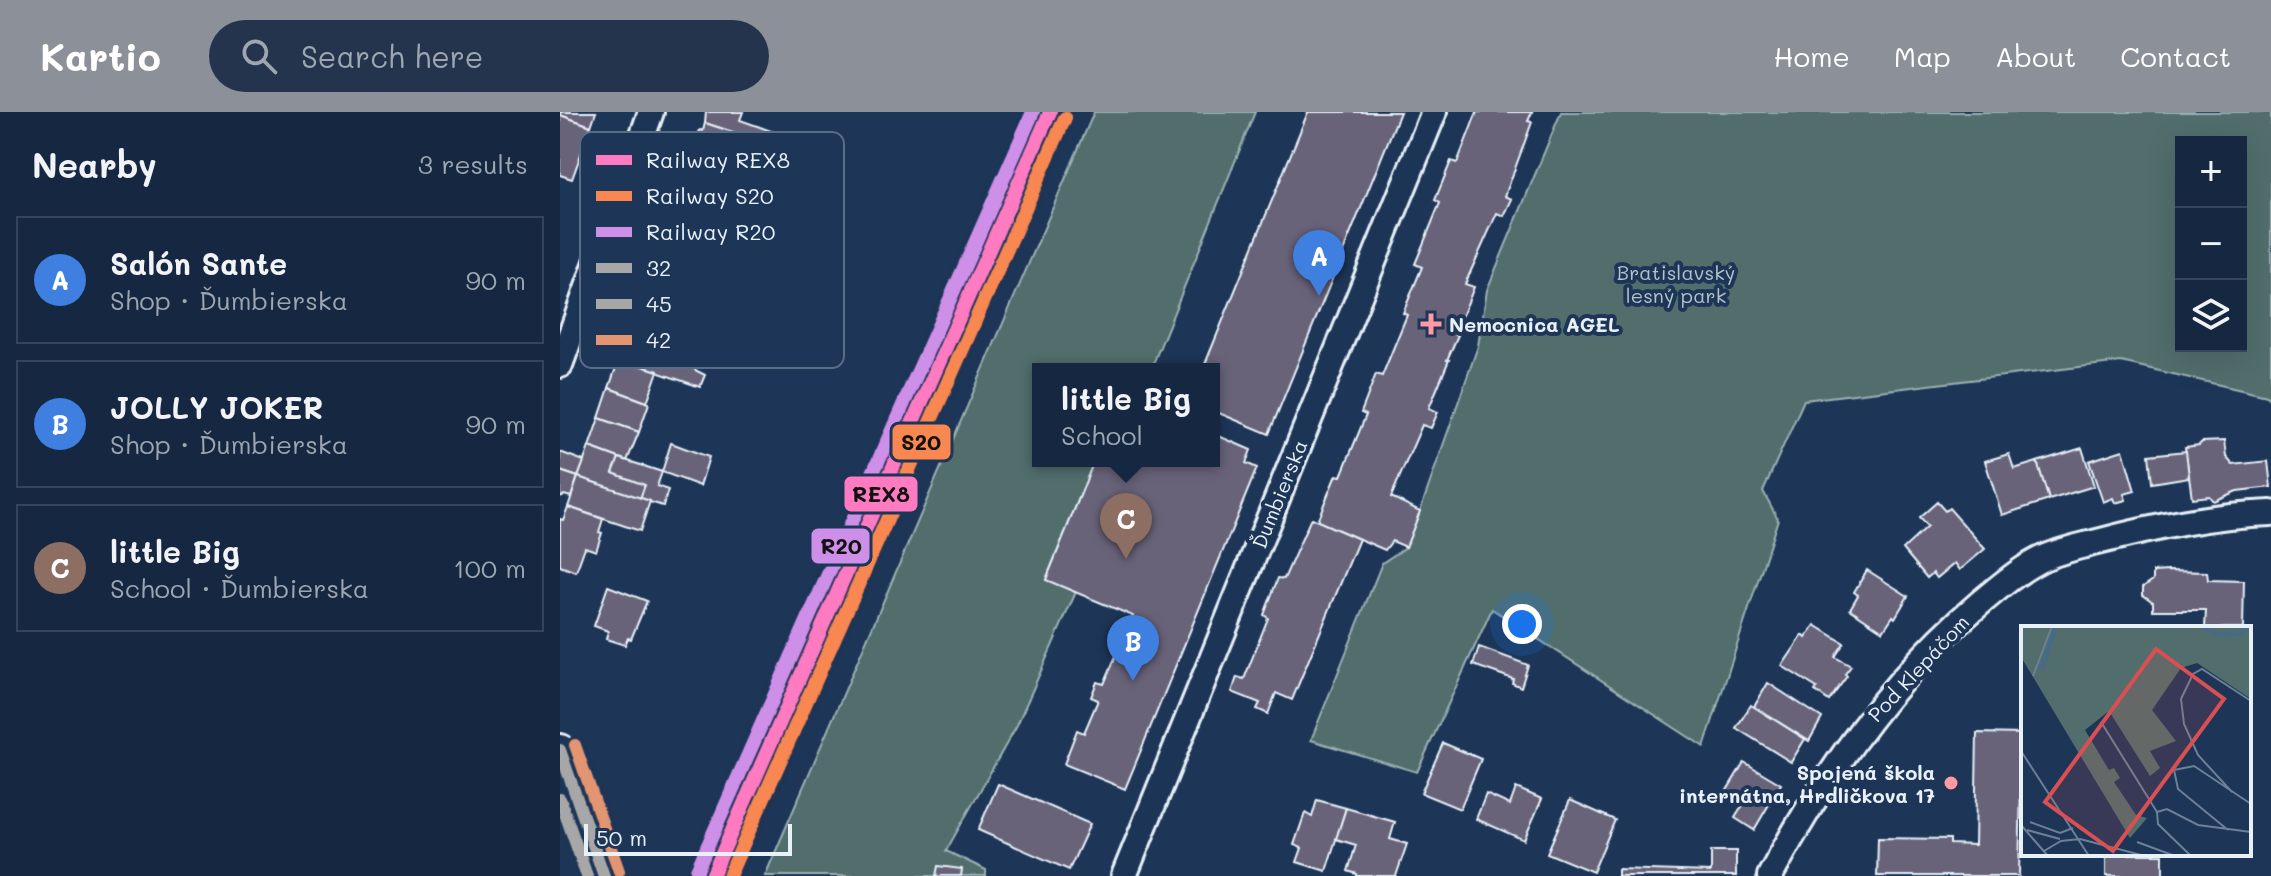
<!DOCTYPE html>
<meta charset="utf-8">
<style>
body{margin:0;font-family:Mali,sans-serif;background:#23344c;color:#f1f3f6}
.controls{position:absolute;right:24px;top:24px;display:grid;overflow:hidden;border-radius:0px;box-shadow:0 8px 32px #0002}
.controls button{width:72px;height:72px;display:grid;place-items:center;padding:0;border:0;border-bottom:2px solid #35445a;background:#162841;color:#f1f3f6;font:40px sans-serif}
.scale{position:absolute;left:24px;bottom:20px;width:208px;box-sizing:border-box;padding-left:8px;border:4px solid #e8f1f8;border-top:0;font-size:22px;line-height:28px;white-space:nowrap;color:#e8f1f8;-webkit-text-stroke:6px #1d3557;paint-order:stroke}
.you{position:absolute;left:962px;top:512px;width:28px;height:28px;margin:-20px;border:6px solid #fff;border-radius:50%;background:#1a73e8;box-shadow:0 0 0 12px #1a73e833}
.badge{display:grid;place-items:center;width:52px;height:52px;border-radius:50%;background:#8c9099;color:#fff;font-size:26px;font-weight:700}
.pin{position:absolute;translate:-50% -66px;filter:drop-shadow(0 2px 4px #0008)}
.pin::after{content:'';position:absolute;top:42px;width:28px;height:24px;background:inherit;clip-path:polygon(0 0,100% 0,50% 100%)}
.popup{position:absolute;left:472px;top:251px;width:188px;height:104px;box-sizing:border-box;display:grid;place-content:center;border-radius:0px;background:#162841;filter:drop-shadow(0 2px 6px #0005);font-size:26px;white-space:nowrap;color:#9ea6b1}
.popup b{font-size:30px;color:#f1f3f6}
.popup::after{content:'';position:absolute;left:50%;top:100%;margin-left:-16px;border:16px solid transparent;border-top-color:#162841}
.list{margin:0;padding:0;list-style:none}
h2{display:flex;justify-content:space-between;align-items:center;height:104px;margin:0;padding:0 32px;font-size:34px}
h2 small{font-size:26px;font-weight:400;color:#9ea6b1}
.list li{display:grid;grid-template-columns:52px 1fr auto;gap:24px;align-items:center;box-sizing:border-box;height:128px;margin:0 16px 16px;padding:0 16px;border:2px solid #35445a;border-radius:0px}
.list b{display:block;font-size:30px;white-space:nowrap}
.list p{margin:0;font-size:26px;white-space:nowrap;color:#9ea6b1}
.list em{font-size:26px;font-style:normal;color:#9ea6b1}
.icon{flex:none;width:44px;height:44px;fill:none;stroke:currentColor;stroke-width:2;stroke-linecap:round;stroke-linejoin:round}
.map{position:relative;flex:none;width:1711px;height:764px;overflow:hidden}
header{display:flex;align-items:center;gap:48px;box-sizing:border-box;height:112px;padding:0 40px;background:#8c9099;color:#fff}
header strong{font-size:38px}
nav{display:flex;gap:44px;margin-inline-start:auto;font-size:28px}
.search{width:560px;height:72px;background:#23344c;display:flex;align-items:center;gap:20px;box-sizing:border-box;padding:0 28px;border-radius:44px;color:#9ea6b1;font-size:30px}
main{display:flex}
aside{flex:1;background:#162841}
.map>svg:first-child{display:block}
.green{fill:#516e6c;stroke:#9cb0b2;stroke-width:2;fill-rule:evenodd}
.building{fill:#69647a;stroke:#e8f1f8;stroke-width:2}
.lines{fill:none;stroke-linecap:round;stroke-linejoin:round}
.minor-casing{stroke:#e8f1f8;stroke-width:30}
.tertiary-casing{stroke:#e8f1f8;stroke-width:36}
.minor{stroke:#1d3557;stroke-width:24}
.tertiary{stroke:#1d3557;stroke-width:30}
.bus-1-casing{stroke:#1d3557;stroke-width:18}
.bus-2-casing{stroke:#1d3557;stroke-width:18}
.bus-3-casing{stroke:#1d3557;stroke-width:18}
.bus-1{stroke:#a7a7a7;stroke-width:12}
.bus-2{stroke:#a7a7a7;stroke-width:12}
.bus-3{stroke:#e39471;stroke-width:12}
.rail-1-casing{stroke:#1d3557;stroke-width:20}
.rail-2-casing{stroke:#1d3557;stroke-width:20}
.rail-3-casing{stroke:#1d3557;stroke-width:20}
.rail-1{stroke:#fe7ac1;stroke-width:14}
.rail-2{stroke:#f88751;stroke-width:14}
.rail-3{stroke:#ce8fe9;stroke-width:14}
.poi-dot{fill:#ff9aa2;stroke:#1d3557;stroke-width:3}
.labels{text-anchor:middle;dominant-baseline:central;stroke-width:8;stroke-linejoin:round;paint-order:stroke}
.park-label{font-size:20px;fill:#b3c3c7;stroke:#1d3557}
.poi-label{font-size:20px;font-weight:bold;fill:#e8f1f8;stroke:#1d3557;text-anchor:start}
.street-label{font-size:20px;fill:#e8f1f8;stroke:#1d3557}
.inset-river{fill:none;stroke:#456a8c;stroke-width:4}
.inset-road{fill:none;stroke:#6e8097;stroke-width:2}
.view{fill:#da5052;fill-opacity:0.15;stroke:#da5052;stroke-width:4}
.inset-edge{fill:none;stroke:#e8f1f8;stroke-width:4}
.key{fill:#1d3557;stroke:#5a6d87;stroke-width:2}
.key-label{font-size:22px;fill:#e8f1f8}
.line-badge{stroke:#1d3557;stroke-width:3}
.pale-badge-label{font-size:22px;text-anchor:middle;font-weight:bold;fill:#111}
</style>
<header>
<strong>Kartio</strong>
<div class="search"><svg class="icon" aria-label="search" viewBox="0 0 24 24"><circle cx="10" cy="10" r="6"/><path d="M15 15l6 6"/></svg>Search here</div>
<nav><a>Home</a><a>Map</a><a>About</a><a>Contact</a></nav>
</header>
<main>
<aside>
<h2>Nearby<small>3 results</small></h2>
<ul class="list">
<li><span class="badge" style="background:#3f7fe0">A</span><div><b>Salón Sante</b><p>Shop · Ďumbierska</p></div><em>90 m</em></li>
<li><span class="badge" style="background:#3f7fe0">B</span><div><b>JOLLY JOKER</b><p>Shop · Ďumbierska</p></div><em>90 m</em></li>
<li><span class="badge" style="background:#8d6e63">C</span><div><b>little Big</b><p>School · Ďumbierska</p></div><em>100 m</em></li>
</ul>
</aside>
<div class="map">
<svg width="1711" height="764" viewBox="0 0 1711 764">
<rect width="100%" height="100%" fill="#1d3557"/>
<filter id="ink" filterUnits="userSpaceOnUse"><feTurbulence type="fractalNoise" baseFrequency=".0125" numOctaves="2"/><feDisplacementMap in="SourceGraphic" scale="16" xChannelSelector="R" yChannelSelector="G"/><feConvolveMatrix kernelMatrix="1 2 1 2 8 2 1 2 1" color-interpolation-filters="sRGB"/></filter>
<g filter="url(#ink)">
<g class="green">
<path d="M534 0H695L591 257H478V349H534L486 467 516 480 457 613 386 739 426 758V764H205Z"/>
<path d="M1001 0H1711V288L1707 284 1561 250 1244 288 1203 379 1218 407 1144 635 932 497 857 660 751 628 822 451 846 435 860 399 918 234 927 178ZM1621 30H1681V234H1621Z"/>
</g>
<g class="building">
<path d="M0 0H36L31 14 0 3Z"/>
<path d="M146 0H183L180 8 217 21 213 34 145 11Z"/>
<path d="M748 0H840L709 322 654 299V257H643Z"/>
<path d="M917 0H972L968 9 972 10 945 84 952 87 944 104 937 101 905 172 914 175 895 222 898 223 887 248H889L869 296 878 300 871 316 862 313 831 385 860 399 846 435 832 429 825 438 757 409 776 363 781 364 806 303 801 301 816 262 822 264 847 203 843 201 862 155 855 152 880 91 875 88 891 49 897 51Z"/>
<path d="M0 3 31 14 12 67 0 63Z"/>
<path d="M145 11 176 21 165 51 132 39 140 18 143 19Z"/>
<path d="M132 39 165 51 155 80 124 70Z"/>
<path d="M124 70 189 93 182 111 153 101 149 112 112 99 119 76 122 77Z"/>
<path d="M115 100 145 110 135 140 103 129Z"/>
<path d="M101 128 147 144 139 166 113 158 111 165 91 158Z"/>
<path d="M147 144 161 149 157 163 142 157Z"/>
<path d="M91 158 111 165 107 176 120 180 114 199 80 187Z"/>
<path d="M118 186 131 190 126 203 114 199Z"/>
<path d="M80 187 169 218 164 233 152 229 150 234 121 222 117 233 70 217Z"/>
<path d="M66 216 99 227 95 239 137 252 135 258 145 263 140 275 59 247 67 226 63 224Z"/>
<path d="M47 218 67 226 59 247 40 240Z"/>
<path d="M59 247 98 259 87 290 49 276Z"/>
<path d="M49 276 89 291 79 320 39 306Z"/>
<path d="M39 306 79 320 67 349 29 335Z"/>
<path d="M654 322 691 338 686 351 697 356 565 677 504 652 517 618 524 621 538 588 531 585 537 570 544 572 573 504 486 468 534 349H654Z"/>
<path d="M1664 329 1666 345 1673 353 1708 349 1711 375 1677 379 1653 389 1649 384 1632 386 1625 335 1639 333 1642 330Z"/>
<path d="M111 331 149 345 140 374 102 360Z"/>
<path d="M29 335 59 346 53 361 85 373 80 387 18 365Z"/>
<path d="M1522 336 1534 374 1489 388 1477 350Z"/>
<path d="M1563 338 1575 379 1564 382 1566 388 1555 391 1553 386 1543 390 1529 349Z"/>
<path d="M1626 339 1629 365 1592 371 1589 343Z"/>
<path d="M0 340 24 349 18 365 0 359Z"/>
<path d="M1449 342 1454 357 1477 350 1489 388 1442 403 1425 349Z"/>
<path d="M59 346 102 360 97 374 108 378 103 394 80 387 85 373 53 361Z"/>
<path d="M0 359 18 365 11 385 4 383 0 385Z"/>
<path d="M18 365 90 389 80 419 8 395Z"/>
<path d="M1377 390 1385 399 1389 396 1425 437 1400 458 1395 451 1377 466 1373 461 1367 466 1343 437 1367 415 1359 406Z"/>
<path d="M8 395 43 407 39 420 42 421 36 439 25 435 16 460 0 454V407L3 408Z"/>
<path d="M751 406 799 427 732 588 716 581 708 602 697 597 700 591 672 580 677 565 684 567 708 506 704 503 718 466 724 467Z"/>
<path d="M1307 458 1348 484 1335 506 1333 504 1323 519 1290 497 1298 483 1294 480Z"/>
<path d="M1608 459 1647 460 1648 468 1684 469 1683 516H1645L1646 498H1593V490L1583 483V475L1593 468V460Z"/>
<path d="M48 474 87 489 71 527 68 526 65 533 46 527 48 519 34 514Z"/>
<path d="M1255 513 1284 531 1275 545 1291 554 1285 562 1287 564 1269 589 1255 579 1257 576 1222 554 1243 523 1246 526Z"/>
<path d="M919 535 968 553 961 575 952 571 953 567 913 553Z"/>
<path d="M1208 571 1262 606 1249 629 1194 595Z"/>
<path d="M1191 593 1245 627 1231 650 1176 616Z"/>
<path d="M1417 621 1462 622 1459 764H1317L1318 726 1390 727V732L1415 733Z"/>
<path d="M883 631 921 647 900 697 861 681Z"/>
<path d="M1184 650 1221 672 1194 718 1175 706 1184 691 1166 680Z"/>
<path d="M438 672 530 712 509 758 418 718Z"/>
<path d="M956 676 982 687 964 728 916 707 926 682 950 693Z"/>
<path d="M757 688 786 696 766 759 737 750 742 736 734 733 745 701 752 705Z"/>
<path d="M1010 688 1055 708 1033 760 987 741Z"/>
<path d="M786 696 835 710 830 727 847 732 836 764H797V762L788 759 796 733 776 727Z"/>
<path d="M1151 739H1176V764H1058V757L1151 760Z"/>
<rect x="1546" y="742" width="57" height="22"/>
<path d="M378 754 402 757 401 764H376Z"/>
</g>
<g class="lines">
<g class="minor-casing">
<g id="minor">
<path d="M0 253 91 0"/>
<path d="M564 764 874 0"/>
<path d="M1210 764C1264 663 1332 565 1420 491 1439 475 1458 459 1479 448 1497 439 1518 435 1537 430 1595 415 1652 403 1711 401"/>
</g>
</g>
<g class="tertiary-casing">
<path id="tertiary" d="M0 638 44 764"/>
</g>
<use href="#minor" class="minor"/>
<use href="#tertiary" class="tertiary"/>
<g class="bus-1-casing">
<path id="bus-1" d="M0 638 44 764"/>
</g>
<g class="bus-2-casing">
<path id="bus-2" d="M0 687 27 764"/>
</g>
<g class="bus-3-casing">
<path id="bus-3" d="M15 633 59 759"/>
</g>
<use href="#bus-1" class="bus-1"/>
<use href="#bus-2" class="bus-2"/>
<use href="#bus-3" class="bus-3"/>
<g class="rail-1-casing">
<path id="rail-1" d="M152 764 490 0"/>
</g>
<g class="rail-2-casing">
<path id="rail-2" d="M169 764 505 6"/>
</g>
<g class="rail-3-casing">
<path id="rail-3" d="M137 758 473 0"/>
</g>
<use href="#rail-1" class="rail-1"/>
<use href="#rail-2" class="rail-2"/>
<use href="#rail-3" class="rail-3"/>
</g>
</g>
<g class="poi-dot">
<path d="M867 200h8v8h8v8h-8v8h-8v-8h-8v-8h8z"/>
<circle cx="1391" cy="671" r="8"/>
</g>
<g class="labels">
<g class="park-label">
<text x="1116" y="160">Bratislavský<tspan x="1116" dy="23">lesný park</tspan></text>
</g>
<g class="poi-label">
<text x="889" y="212">Nemocnica AGEL</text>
<text x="1375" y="660" text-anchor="end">Spojená škola<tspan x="1375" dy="23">internátna, Hrdličkova 17</tspan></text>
</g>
<g class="street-label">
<text transform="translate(719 382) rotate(-68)">Ďumbierska</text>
<text transform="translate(1358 556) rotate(-47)">Pod Klepáčom</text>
</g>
</g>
<g transform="translate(1461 514)">
<rect width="230" height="230" fill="#1d3557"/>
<path d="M0 0H230V73L176 37 160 42 131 84 155 115 129 125 139 142 129 150 88 85 64 104 88 144 93 142 99 152 93 156 115 189 126 192 109 212 0 31Z" fill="#516e6c"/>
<path class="inset-river" d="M179 0 199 9 221 7 228 0M21 43 35 0"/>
<path class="inset-road" d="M12 50 31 0M80 96 136 186 137 198 170 230M0 125 68 230M211 166 177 129 163 98 160 73 172 48 181 43 230 75M136 186 146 183 177 199 230 206M9 196 39 207 52 202M0 199 27 230M6 204 39 213M207 204 157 163 153 144 173 140 230 178M116 216 154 230M23 225 40 215 59 213 124 230"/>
<path class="view" d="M135 23 203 73 92 225 24 176Z"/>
<rect width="230" height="230" class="inset-edge"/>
</g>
<rect x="20" y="20" width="264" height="236" rx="12" class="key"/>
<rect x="36" y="43" width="36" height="10" fill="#fe7ac1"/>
<rect x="36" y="79" width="36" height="10" fill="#f88751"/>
<rect x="36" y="115" width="36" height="10" fill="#ce8fe9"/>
<rect x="36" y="151" width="36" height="10" fill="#a7a7a7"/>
<rect x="36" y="187" width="36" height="10" fill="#a7a7a7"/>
<rect x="36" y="223" width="36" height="10" fill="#e39471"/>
<g class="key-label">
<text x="86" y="56">Railway REX8</text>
<text x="86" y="92">Railway S20</text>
<text x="86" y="128">Railway R20</text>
<text x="86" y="164">32</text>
<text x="86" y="200">45</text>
<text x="86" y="236">42</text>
</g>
<g class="line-badge">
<rect x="331" y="311" width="61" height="38" rx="8" fill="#f88751"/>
<rect x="283" y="363" width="76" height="38" rx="8" fill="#fe7ac1"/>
<rect x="250" y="415" width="61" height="38" rx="8" fill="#ce8fe9"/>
</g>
<g class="pale-badge-label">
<text x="361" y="338">S20</text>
<text x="321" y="390">REX8</text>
<text x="281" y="442">R20</text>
</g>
</svg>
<div class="controls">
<button>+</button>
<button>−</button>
<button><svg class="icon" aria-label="layers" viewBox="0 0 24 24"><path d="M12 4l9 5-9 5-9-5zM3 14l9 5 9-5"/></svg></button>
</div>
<div class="scale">50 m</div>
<div class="you"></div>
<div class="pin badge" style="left:759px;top:184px;background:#3f7fe0">A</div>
<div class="pin badge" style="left:573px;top:569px;background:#3f7fe0">B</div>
<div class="pin badge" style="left:566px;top:447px;background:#8d6e63">C</div>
<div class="popup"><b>little Big</b>School</div>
</div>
</main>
